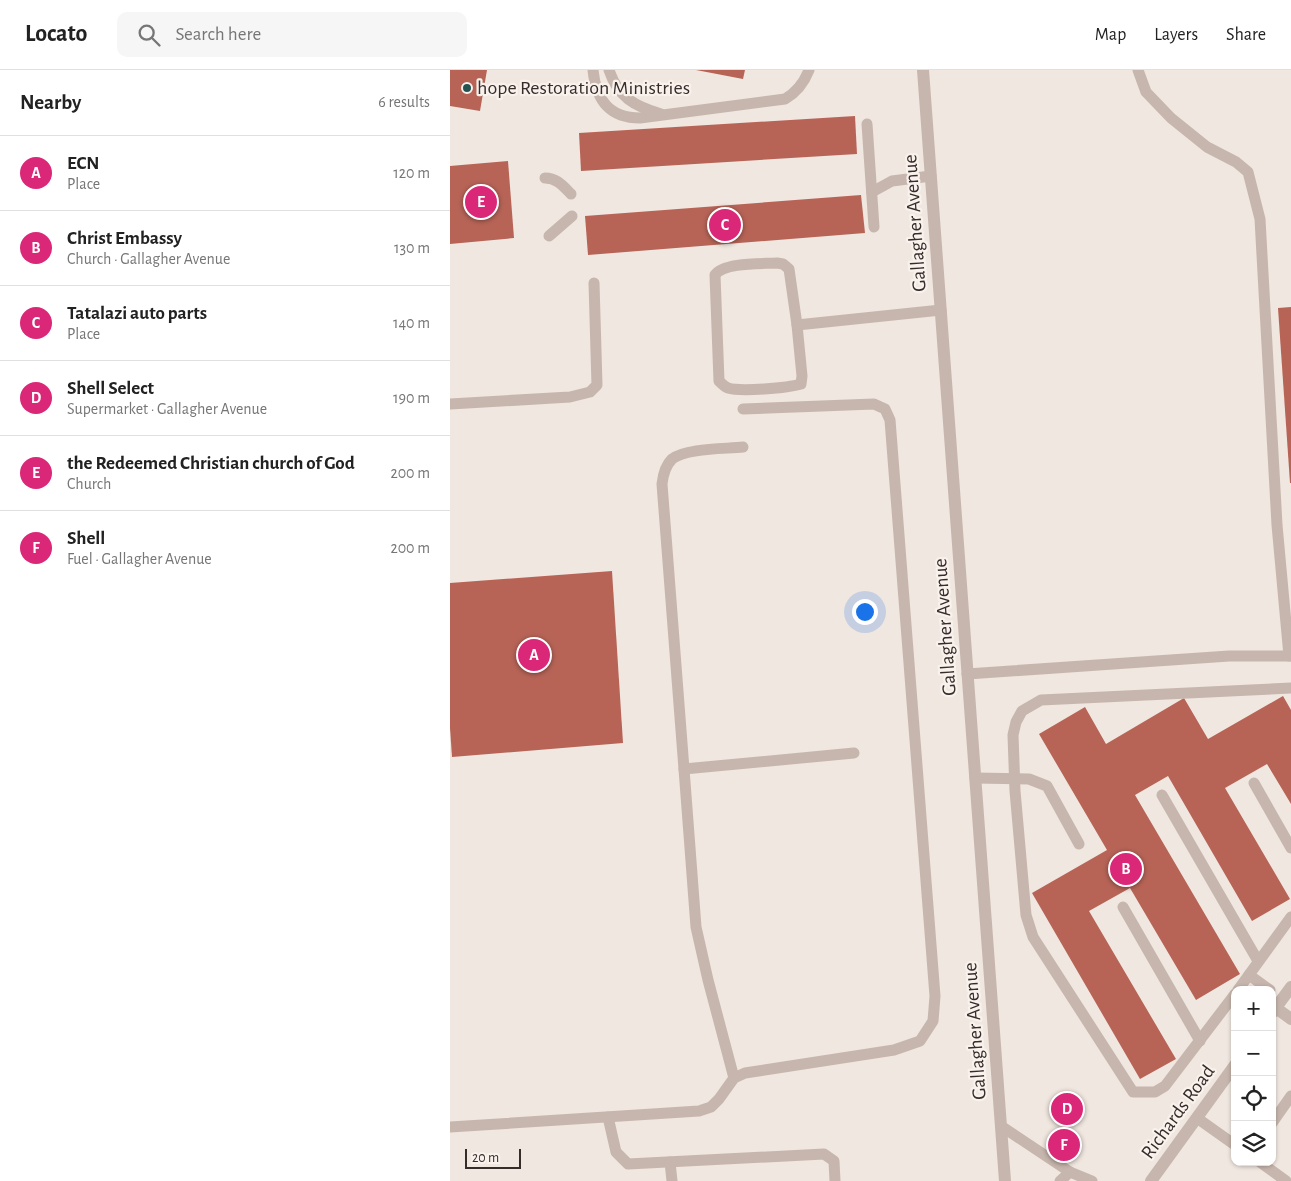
<!DOCTYPE html>
<meta charset="utf-8">
<style>
body{margin:0;font-family:"Alegreya Sans",sans-serif;background:#f6f6f6;color:#222}
.controls{position:absolute;right:15px;bottom:15px;display:grid;overflow:hidden;border-radius:10px;box-shadow:0 1px 4px #0004}
.controls button{width:45px;height:45px;display:grid;place-items:center;padding:0;border:0;border-bottom:1px solid #e0e0e0;background:#fff;color:#222;font:25px sans-serif}
.scale{position:absolute;left:15px;bottom:12px;width:56px;box-sizing:border-box;padding-left:5px;border:2px solid #362d2b;border-top:0;font-size:14px;line-height:18px;white-space:nowrap;color:#362d2b;-webkit-text-stroke:4px #f8f1ec;paint-order:stroke}
.you{position:absolute;left:414px;top:541px;width:18px;height:18px;margin:-12px;border:4px solid #fff;border-radius:50%;background:#1a73e8;box-shadow:0 0 0 8px #1a73e833}
.badge{display:grid;place-items:center;width:32px;height:32px;border-radius:50%;background:#db2777;color:#fff;font-size:16px;font-weight:700}
.pin{position:absolute;translate:-50% -50%;border:2px solid #fff;box-shadow:0 1px 5px #0006}
.list{margin:0;padding:0;list-style:none}
h2{display:flex;justify-content:space-between;align-items:center;height:65px;margin:0;padding:0 20px;font-size:21px}
h2 small{font-size:16px;font-weight:400;color:#767676}
.list li{display:grid;grid-template-columns:32px 1fr auto;gap:15px;align-items:center;box-sizing:border-box;height:75px;padding:0 20px;border-top:1px solid #e0e0e0}
.list b{display:block;font-size:19px;white-space:nowrap}
.list p{margin:0;font-size:16px;white-space:nowrap;color:#767676}
.list em{font-size:16px;font-style:normal;color:#767676}
.icon{flex:none;width:28px;height:28px;fill:none;stroke:currentColor;stroke-width:2;stroke-linecap:round;stroke-linejoin:round}
.map{position:relative;flex:none;width:841px;height:1111px;overflow:hidden}
header{display:flex;align-items:center;gap:30px;box-sizing:border-box;height:70px;padding:0 25px;background:#fff;border-bottom:1px solid #e0e0e0}
header strong{font-size:24px}
nav{display:flex;gap:28px;margin-inline-start:auto;font-size:18px}
.search{width:350px;height:45px;background:#f6f6f6;display:flex;align-items:center;gap:12px;box-sizing:border-box;padding:0 18px;border-radius:10px;color:#767676;font-size:19px}
main{display:flex}
aside{flex:1;background:#fff}
.map>svg:first-child{display:block}
.building{fill:#b76457}
.lines{fill:none;stroke-linecap:round;stroke-linejoin:round}
.service{stroke:#c7b6ad;stroke-width:11}
.minor{stroke:#c7b6ad;stroke-width:12}
.tertiary{stroke:#c7b6ad;stroke-width:12}
.poi-dot{fill:#255351;stroke:#f8f1ec;stroke-width:2}
.labels{text-anchor:middle;dominant-baseline:central;stroke-width:4.5;stroke-linejoin:round;paint-order:stroke}
.poi-label{font-size:20px;fill:#362d2b;stroke:#f8f1ec;text-anchor:start}
.street-label{font-size:20px;fill:#362d2b;stroke:#f8f1ec}
</style>
<header>
<strong>Locato</strong>
<div class="search"><svg class="icon" aria-label="search" viewBox="0 0 24 24"><circle cx="10" cy="10" r="6"/><path d="M15 15l6 6"/></svg>Search here</div>
<nav><a>Map</a><a>Layers</a><a>Share</a></nav>
</header>
<main>
<aside>
<h2>Nearby<small>6 results</small></h2>
<ul class="list">
<li><span class="badge">A</span><div><b>ECN</b><p>Place</p></div><em>120 m</em></li>
<li><span class="badge">B</span><div><b>Christ Embassy</b><p>Church · Gallagher Avenue</p></div><em>130 m</em></li>
<li><span class="badge">C</span><div><b>Tatalazi auto parts</b><p>Place</p></div><em>140 m</em></li>
<li><span class="badge">D</span><div><b>Shell Select</b><p>Supermarket · Gallagher Avenue</p></div><em>190 m</em></li>
<li><span class="badge">E</span><div><b>the Redeemed Christian church of God</b><p>Church</p></div><em>200 m</em></li>
<li><span class="badge">F</span><div><b>Shell</b><p>Fuel · Gallagher Avenue</p></div><em>200 m</em></li>
</ul>
</aside>
<div class="map">
<svg width="841" height="1111" viewBox="0 0 841 1111">
<rect width="100%" height="100%" fill="#f0e7e0"/>
<g class="building">
<path d="M0 0H37L30 41 0 36Z"/>
<path d="M246 0H295L293 9Z"/>
<path d="M405 46 407 84 131 101 129 63Z"/>
<path d="M58 91 64 168 0 174V96Z"/>
<path d="M411 125 415 163 138 185 135 146Z"/>
<path d="M841 237V413H840L828 238Z"/>
<path d="M162 501 173 673 2 687 0 658V513Z"/>
<path d="M833 626 841 640V734L817 694 775 718 840 829 802 851 718 706 685 725 790 904 746 930 680 818 639 841 726 989 690 1009 582 823 657 780 589 664 635 637 656 674 734 628 758 669Z"/>
</g>
<g class="lines">
<g class="service">
<path d="M143 0C146 30 159 48 190 48L335 29C347 22 354 13 359 0"/>
<path d="M159 0C168 27 184 36 211 44"/>
<path d="M688 0 696 22 721 48 757 77 786 92 798 102 810 149 827 455 839 586"/>
<path d="M417 54 424 157"/>
<path d="M95 108C107 108 113 116 121 124"/>
<path d="M422 122 442 111 481 106"/>
<path d="M99 166 122 146"/>
<path d="M327 193 333 194 339 199 347 255 352 306 351 314C338 318 290 322 278 318 275 317 271 313 269 311L265 205C274 192 312 194 327 193Z"/>
<path d="M347 255 491 240"/>
<path d="M0 334 120 327 140 322 147 315 144 213"/>
<path d="M517 604 779 586H841"/>
<path d="M234 699 212 414C213 405 215 396 222 389 236 378 275 379 293 377"/>
<path d="M525 708 579 709 597 716 629 774"/>
<path d="M804 713 841 778"/>
<path d="M712 725 808 891"/>
<path d="M673 837 750 971"/>
<path d="M799 905 820 920"/>
<path d="M788 920 841 847"/>
<path d="M785 924 715 1016 705 1022H683L583 867 576 845 565 721 563 665 566 652 572 641 591 630 841 618"/>
<path d="M284 1008 258 910 246 857 234 699 404 683"/>
<path d="M158 1047 166 1082 178 1094 374 1084 384 1091 385 1111"/>
<path d="M747 1048 785 1075"/>
<path d="M822 1053 841 1026"/>
<path d="M551 1056 620 1102 642 1111"/>
<path d="M0 1057 249 1041 261 1037 269 1029 284 1008 295 1003 444 980 470 971 483 951 485 926 440 350 435 339 424 334 293 339"/>
<path d="M220 1092 222 1111"/>
<path d="M810 1092 836 1111"/>
<path d="M610 1111 620 1102"/>
</g>
<path class="minor" d="M826 938 841 949"/>
<g class="tertiary">
<path d="M473 0 555 1111"/>
<path d="M822 943 841 917"/>
<path d="M701 1111 785 995"/>
</g>
</g>
<circle class="poi-dot" cx="17" cy="18" r="5"/>
<g class="labels">
<g class="poi-label">
<text x="27" y="18">hope Restoration Ministries</text>
</g>
<g class="street-label">
<text transform="translate(465 153) rotate(-94)">Gallagher Avenue</text>
<text transform="translate(495 557) rotate(-94)">Gallagher Avenue</text>
<text transform="translate(525 961) rotate(-94)">Gallagher Avenue</text>
<text transform="translate(728 1042) rotate(-54)">Richards Road</text>
</g>
</g>
</svg>
<div class="controls">
<button>+</button>
<button>−</button>
<button><svg class="icon" aria-label="locate" viewBox="0 0 24 24"><circle cx="12" cy="12" r="6"/><path d="M12 2v4M12 18v4M2 12h4M18 12h4"/></svg></button>
<button><svg class="icon" aria-label="layers" viewBox="0 0 24 24"><path d="M12 4l9 5-9 5-9-5zM3 14l9 5 9-5"/></svg></button>
</div>
<div class="scale">20 m</div>
<div class="you"></div>
<div class="pin badge" style="left:84px;top:585px">A</div>
<div class="pin badge" style="left:676px;top:799px">B</div>
<div class="pin badge" style="left:275px;top:155px">C</div>
<div class="pin badge" style="left:617px;top:1039px">D</div>
<div class="pin badge" style="left:31px;top:132px">E</div>
<div class="pin badge" style="left:614px;top:1075px">F</div>
</div>
</main>
